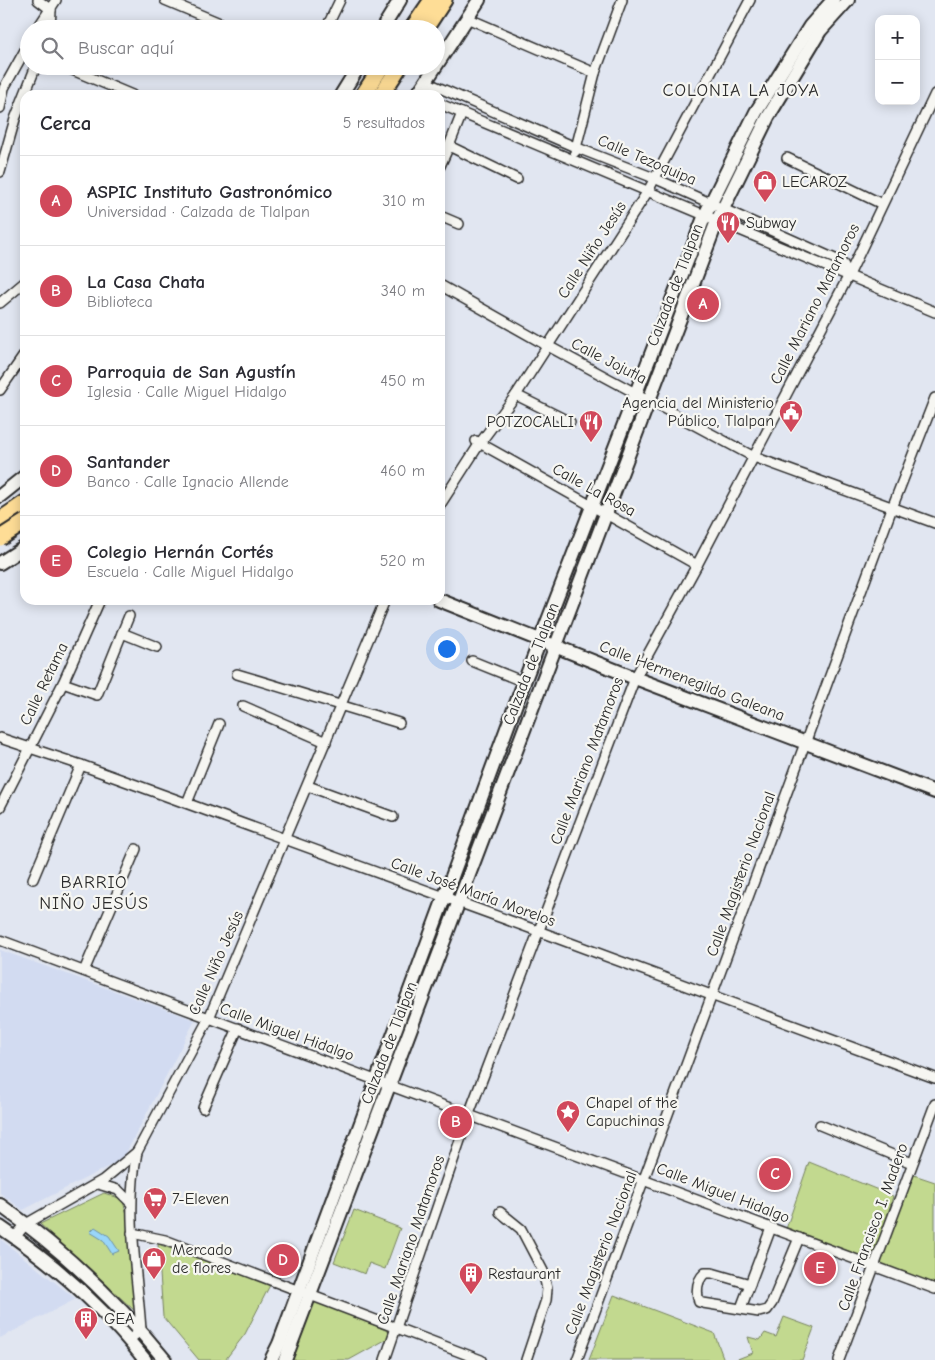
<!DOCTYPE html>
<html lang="es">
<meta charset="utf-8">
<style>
body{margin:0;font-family:"Comic Neue",sans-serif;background:#f7f7f7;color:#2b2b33}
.controls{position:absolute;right:15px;top:15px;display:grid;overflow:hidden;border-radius:10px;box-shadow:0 2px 12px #0003}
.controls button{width:45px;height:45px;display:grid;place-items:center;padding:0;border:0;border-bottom:1px solid #e1e1e2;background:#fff;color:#2b2b33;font:25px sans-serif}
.you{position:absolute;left:446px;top:648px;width:18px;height:18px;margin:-12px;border:4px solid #fff;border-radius:50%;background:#1a73e8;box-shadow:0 0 0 8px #1a73e833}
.badge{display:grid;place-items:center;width:32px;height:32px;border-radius:50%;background:#d1495b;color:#fff;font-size:16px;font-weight:700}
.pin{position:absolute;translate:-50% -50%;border:2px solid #fff;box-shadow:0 1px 5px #0006}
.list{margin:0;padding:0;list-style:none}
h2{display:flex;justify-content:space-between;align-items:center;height:65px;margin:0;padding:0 20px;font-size:21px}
h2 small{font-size:16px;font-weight:400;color:#7c7c81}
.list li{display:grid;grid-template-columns:32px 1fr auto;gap:15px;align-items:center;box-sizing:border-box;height:90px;padding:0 20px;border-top:1px solid #e1e1e2}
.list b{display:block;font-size:19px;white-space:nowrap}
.list p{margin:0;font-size:16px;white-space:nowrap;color:#7c7c81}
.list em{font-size:16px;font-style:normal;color:#7c7c81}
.icon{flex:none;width:28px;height:28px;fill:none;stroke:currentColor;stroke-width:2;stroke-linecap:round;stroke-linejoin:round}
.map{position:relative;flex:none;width:935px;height:1360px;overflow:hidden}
.search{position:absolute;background:#fff;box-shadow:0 2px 12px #0003;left:20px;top:20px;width:425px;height:55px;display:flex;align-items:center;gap:12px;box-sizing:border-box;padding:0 18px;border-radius:28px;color:#7c7c81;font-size:19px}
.panel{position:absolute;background:#fff;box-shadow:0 2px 12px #0003;left:20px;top:90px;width:425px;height:515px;border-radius:15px}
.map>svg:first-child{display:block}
.built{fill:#d2dbf1}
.green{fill:#c2d98f;stroke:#76825d}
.water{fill:#99d6fa;stroke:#6d92a7}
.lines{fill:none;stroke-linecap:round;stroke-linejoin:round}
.street-casing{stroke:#2b2b2b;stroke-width:12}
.secondary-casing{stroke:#2b2b2b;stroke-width:16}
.highway-casing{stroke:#2b2b2b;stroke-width:19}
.street{stroke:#f6f6f2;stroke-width:9}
.secondary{stroke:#f6f6f2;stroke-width:12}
.highway{stroke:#fedd96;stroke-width:15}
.highway-bridge-casing{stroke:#2b2b2b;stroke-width:19;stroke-linecap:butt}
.highway-bridge{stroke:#fedd96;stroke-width:15}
.labels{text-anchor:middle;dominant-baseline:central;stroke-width:4.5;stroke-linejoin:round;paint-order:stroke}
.street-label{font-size:16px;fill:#2b2b2b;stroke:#f6f6f2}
.poi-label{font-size:16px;fill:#2b2b2b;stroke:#f6f6f2;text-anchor:start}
.neighbourhood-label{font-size:18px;letter-spacing:1px;fill:#2b2b2b;stroke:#f6f6f2}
</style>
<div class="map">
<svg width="935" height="1360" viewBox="0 0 935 1360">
<rect width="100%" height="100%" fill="#e1e6f1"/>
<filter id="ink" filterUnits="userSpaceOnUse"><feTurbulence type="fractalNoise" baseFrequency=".02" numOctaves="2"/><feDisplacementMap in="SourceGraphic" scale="10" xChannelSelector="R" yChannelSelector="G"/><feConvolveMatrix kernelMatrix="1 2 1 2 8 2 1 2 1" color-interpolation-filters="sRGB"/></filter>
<g filter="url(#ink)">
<g class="built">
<path d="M0 950 195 1020 123 1159 23 1210 0 1193Z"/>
<path d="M0 1239 76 1299 0 1338Z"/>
</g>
<g class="green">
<path d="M809 1162 893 1196 874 1263 786 1229Z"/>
<path d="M914 1175 935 1182V1287L876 1264 894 1215Z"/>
<path d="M104 1193 122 1199 128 1217 135 1311 40 1224Z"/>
<path d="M354 1210 400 1228 385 1269 369 1263 365 1274 334 1262Z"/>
<path d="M158 1244 270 1285 245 1334 225 1360H199L163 1317Z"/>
<path d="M614 1295 714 1333 724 1360H589Z"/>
<path d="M312 1299 390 1332 387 1339 349 1360H288Z"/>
<path d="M784 1317 814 1328 802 1360H735L753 1353 748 1337 760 1340 765 1333 776 1337Z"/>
</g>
<path class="water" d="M95 1227 109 1236 119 1251 112 1254 103 1240 90 1232Z"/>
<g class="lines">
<g class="street-casing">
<g id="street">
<path d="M38 0 51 10"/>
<path d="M165 0 234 29"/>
<path d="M467 18 595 73"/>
<path d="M37 29 56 0"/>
<path d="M50 29 51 10"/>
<path d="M326 29 340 0"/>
<path d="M63 66 132 95"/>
<path d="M426 82 575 147 654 178 835 259 843 264 849 275"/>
<path d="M440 104 935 312"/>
<path d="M0 108 4 88 29 43"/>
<path d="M449 146 462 113"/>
<path d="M575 152 595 73 622 0"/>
<path d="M787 158 882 204"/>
<path d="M440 166 449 146 517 179"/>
<path d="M0 172 15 119 36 66"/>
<path d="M440 216 459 224"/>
<path d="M440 285 548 346 754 457 935 523"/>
<path d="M0 303 25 282"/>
<path d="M0 390 25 354"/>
<path d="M516 395 570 422"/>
<path d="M476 441 697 565"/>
<path d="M440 505 480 443 516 395 648 191 750 0"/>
<path d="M122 633 129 616"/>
<path d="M472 661 524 682"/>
<path d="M237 674 399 723"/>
<path d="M63 683 97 695 122 633 157 647"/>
<path d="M243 706 326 742"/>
<path d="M0 738 81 765 538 931 935 1078"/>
<path d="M308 786 393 817"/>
<path d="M187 803 219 724"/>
<path d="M0 807 63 683 100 600"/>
<path d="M33 879 81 765"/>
<path d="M0 940 935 1289"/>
<path d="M84 971 136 849"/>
<path d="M203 1108 238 1028"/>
<path d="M820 1125 912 1163"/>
<path d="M98 1184 118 1190 131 1203"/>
<path d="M500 1212 521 1229 543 1271 547 1289 546 1300 526 1360"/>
<path d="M132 1233 165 1240 481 1360"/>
<path d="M15 1237 26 1224 103 1180 137 1152"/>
<path d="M750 1284 712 1273H705C697 1280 696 1291 699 1302L703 1303 759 1312 767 1310 772 1303 799 1238"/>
<path d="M741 1308 771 1228"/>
<path d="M129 1340 141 1330C137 1270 125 1211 137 1152L209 1018 385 600"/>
<path d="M385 1360 469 1114 635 678 697 565 849 275 935 94"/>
<path d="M577 1360 892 508 935 398"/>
<path d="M839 1360 935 1104"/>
</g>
</g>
<g class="secondary-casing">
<g id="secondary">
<path d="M382 29 400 0"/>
<path d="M341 95 359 66"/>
<path d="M417 95 479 0"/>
<path d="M0 496 25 476"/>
<path d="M0 563 25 547"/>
<path d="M439 600 635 678 935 792"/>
<path d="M0 1205C62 1249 117 1301 165 1360"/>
<path d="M0 1227C55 1264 104 1308 145 1360"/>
<path d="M271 1360 279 1344 524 682 705 215 756 112 810 26 833 0"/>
<path d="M285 1360 717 221 768 117 820 31 848 0"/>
</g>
</g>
<g class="highway-casing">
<g id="highway">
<path d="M412 29 432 0"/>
<path d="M425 29 444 0"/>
<path d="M363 95 382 66"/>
<path d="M381 95 400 66"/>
<path d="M0 520 25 503"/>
</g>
</g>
<use href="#street" class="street"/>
<use href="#secondary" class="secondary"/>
<use href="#highway" class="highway"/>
<g class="highway-bridge-casing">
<path id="highway-bridge" d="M0 538 25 522"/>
</g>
<use href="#highway-bridge" class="highway-bridge"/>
</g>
</g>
<defs>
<g id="shop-pin" transform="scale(1.25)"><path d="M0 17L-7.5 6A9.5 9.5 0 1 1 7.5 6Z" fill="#d1495b" stroke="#f6f6f2"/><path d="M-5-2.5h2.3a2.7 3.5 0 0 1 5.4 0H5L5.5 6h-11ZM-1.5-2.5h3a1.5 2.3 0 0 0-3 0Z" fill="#fff"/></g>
<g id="restaurant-pin" transform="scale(1.25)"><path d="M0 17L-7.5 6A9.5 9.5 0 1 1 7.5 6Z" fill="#d1495b" stroke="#f6f6f2"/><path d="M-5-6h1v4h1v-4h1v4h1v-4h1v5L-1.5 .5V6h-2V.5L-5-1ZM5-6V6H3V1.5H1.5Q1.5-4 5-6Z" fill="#fff"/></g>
<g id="civic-pin" transform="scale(1.25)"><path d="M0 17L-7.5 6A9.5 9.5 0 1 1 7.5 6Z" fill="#d1495b" stroke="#f6f6f2"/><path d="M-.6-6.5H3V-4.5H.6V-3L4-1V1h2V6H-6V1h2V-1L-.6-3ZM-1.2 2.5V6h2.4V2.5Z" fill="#fff"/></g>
<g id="sight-pin" transform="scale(1.25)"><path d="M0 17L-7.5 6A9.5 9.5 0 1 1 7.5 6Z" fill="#d1495b" stroke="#f6f6f2"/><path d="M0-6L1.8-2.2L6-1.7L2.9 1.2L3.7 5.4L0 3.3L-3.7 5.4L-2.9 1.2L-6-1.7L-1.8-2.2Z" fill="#fff"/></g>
<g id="supermarket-pin" transform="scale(1.25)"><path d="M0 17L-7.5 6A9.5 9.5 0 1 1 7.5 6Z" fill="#d1495b" stroke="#f6f6f2"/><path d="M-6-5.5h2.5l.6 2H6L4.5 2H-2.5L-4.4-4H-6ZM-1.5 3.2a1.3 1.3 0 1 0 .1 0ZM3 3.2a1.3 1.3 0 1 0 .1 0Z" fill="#fff"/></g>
<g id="building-pin" transform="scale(1.25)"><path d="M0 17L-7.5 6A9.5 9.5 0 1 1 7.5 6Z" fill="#d1495b" stroke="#f6f6f2"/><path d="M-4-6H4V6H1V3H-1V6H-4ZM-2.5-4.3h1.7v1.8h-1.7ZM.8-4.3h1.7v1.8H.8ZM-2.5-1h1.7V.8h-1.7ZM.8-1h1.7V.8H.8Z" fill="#fff"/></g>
</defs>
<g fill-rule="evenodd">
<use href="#shop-pin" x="765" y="182"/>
<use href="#restaurant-pin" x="728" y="223"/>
<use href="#civic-pin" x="791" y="412"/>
<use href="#restaurant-pin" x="591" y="422"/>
<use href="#sight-pin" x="568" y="1112"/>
<use href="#supermarket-pin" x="155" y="1199"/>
<use href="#shop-pin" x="154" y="1259"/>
<use href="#building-pin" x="471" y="1274"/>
<use href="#building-pin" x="86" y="1319"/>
</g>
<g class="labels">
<g class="street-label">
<text transform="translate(647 160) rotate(23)">Calle Tezoquipa</text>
<text transform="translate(592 250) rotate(-57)">Calle Niño Jesús</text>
<text transform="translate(675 285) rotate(-69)">Calzada de Tlalpan</text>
<text transform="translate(815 304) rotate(-63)">Calle Mariano Matamoros</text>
<text transform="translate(609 361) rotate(27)">Calle Jojutla</text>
<text transform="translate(594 490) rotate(29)">Calle La Rosa</text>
<text transform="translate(531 664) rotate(-69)">Calzada de Tlalpan</text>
<text transform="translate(692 681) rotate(21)">Calle Hermenegildo Galeana</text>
<text transform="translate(44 684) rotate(-64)">Calle Retama</text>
<text transform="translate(587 761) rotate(-69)">Calle Mariano Matamoros</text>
<text transform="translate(741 874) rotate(-70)">Calle Magisterio Nacional</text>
<text transform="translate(473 892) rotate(20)">Calle José María Morelos</text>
<text transform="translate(216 963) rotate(-66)">Calle Niño Jesús</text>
<text transform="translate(287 1032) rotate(20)">Calle Miguel Hidalgo</text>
<text transform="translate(389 1043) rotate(-69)">Calzada de Tlalpan</text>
<text transform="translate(723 1193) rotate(21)">Calle Miguel Hidalgo</text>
<text transform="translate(873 1227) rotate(-70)">Calle Francisco I. Madero</text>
<text transform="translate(411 1240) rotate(-71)">Calle Mariano Matamoros</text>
<text transform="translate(601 1253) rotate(-69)">Calle Magisterio Nacional</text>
</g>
<g class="poi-label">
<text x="782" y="182">LECAROZ</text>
<text x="746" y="223">Subway</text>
<text x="774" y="403" text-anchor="end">Agencia del Ministerio<tspan x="774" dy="18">Público, Tlalpan</tspan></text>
<text x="574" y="422" text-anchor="end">POTZOCALLI</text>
<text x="586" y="1103">Chapel of the<tspan x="586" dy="18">Capuchinas</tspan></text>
<text x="172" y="1199">7-Eleven</text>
<text x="172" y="1250">Mercado<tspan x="172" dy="18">de flores</tspan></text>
<text x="488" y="1274">Restaurant</text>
<text x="104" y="1319">GEA</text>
</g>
<g class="neighbourhood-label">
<text x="741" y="90">COLONIA LA JOYA</text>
<text x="94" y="882">BARRIO<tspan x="94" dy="21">NIÑO JESÚS</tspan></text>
</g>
</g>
</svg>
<div class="controls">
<button>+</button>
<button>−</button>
</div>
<div class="you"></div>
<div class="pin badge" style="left:703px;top:304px">A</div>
<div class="pin badge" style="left:456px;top:1122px">B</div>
<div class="pin badge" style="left:775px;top:1174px">C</div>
<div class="pin badge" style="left:283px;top:1260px">D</div>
<div class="pin badge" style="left:820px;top:1268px">E</div>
<div class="search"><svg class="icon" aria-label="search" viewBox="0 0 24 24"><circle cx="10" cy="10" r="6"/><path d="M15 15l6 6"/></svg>Buscar aquí</div>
<section class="panel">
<h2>Cerca<small>5 resultados</small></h2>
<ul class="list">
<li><span class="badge">A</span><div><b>ASPIC Instituto Gastronómico</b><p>Universidad · Calzada de Tlalpan</p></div><em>310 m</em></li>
<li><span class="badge">B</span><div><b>La Casa Chata</b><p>Biblioteca</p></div><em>340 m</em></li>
<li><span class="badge">C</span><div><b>Parroquia de San Agustín</b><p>Iglesia · Calle Miguel Hidalgo</p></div><em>450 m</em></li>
<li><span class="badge">D</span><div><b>Santander</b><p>Banco · Calle Ignacio Allende</p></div><em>460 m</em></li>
<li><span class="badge">E</span><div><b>Colegio Hernán Cortés</b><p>Escuela · Calle Miguel Hidalgo</p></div><em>520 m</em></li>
</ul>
</section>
</div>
